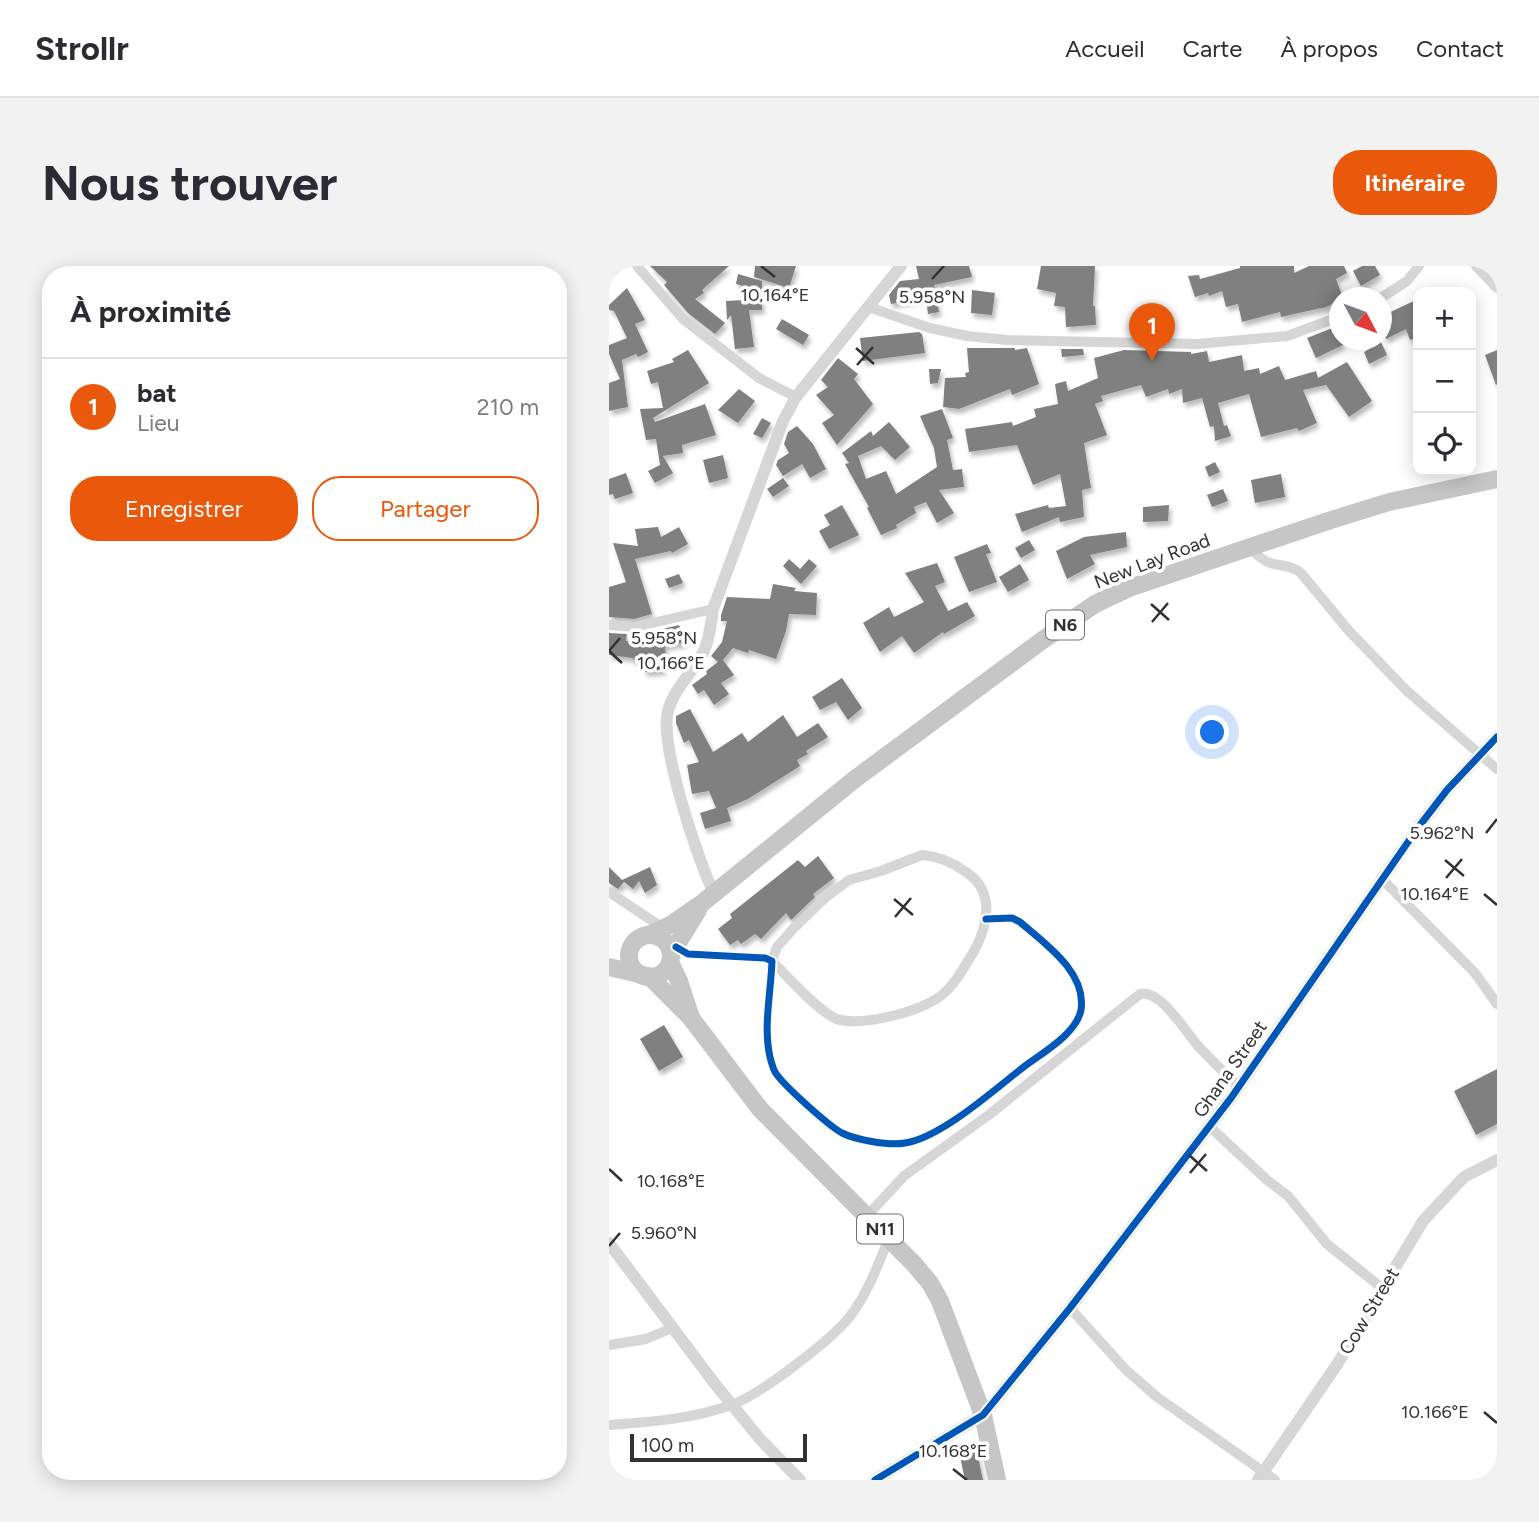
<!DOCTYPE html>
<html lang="fr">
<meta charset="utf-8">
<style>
body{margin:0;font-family:Figtree,sans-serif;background:#f2f2f3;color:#2b2b33}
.controls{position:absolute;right:21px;top:21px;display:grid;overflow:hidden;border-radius:14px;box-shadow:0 4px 18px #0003}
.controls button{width:63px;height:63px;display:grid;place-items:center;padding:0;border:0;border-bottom:2px solid #e1e1e2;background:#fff;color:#2b2b33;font:35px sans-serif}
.compass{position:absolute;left:720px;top:21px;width:63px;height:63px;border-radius:50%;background:#fff;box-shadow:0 4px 18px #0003;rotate:131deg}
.scale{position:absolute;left:21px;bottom:18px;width:177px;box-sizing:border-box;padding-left:7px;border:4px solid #323232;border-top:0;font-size:19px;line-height:24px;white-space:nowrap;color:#323232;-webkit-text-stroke:5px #fff;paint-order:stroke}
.you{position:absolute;left:604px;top:467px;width:24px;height:24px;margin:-18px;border:5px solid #fff;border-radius:50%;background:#1a73e8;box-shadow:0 0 0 10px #1a73e833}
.badge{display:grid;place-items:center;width:46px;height:46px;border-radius:50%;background:#ea580c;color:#fff;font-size:23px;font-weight:700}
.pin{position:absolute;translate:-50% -58px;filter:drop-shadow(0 2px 4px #0008)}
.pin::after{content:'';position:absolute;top:37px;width:24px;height:21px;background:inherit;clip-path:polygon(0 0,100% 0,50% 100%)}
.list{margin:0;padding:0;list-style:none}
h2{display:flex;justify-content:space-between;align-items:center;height:91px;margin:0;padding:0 28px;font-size:30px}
h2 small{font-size:23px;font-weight:400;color:#7c7c81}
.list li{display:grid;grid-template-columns:46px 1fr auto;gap:21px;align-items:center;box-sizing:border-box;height:98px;padding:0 28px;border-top:2px solid #e1e1e2}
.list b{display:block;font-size:26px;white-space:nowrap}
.list p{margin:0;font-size:23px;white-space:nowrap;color:#7c7c81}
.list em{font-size:23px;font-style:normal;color:#7c7c81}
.actions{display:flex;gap:14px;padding:21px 28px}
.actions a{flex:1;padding:16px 0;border:2px solid #ea580c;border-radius:28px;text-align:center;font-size:24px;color:#ea580c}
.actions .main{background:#ea580c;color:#fff}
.icon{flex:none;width:38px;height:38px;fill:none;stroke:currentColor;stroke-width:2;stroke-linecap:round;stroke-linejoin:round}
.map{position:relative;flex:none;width:888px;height:1214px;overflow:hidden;border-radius:28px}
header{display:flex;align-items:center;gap:42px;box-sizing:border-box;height:98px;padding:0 35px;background:#fff;border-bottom:2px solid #e1e1e2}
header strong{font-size:33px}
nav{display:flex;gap:38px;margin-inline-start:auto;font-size:24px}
.intro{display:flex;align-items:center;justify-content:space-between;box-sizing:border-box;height:168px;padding:0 42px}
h1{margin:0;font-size:49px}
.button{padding:18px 32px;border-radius:28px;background:#ea580c;color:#fff;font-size:24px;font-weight:700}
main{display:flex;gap:42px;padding:0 42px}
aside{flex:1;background:#fff;border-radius:28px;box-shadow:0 4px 18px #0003}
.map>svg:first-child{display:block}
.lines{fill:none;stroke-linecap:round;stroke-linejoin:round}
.stream{stroke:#dbe9ee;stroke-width:3.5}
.building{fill:#808080;filter:url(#shadow)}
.minor{stroke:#d6d6d6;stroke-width:10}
.tertiary{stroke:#d6d6d6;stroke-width:12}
.trunk{stroke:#c6c6c6;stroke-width:18}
.cycleway-casing{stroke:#fff;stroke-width:11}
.cycleway{stroke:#0057b8;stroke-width:7}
.ticks{fill:none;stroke:#323232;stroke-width:2.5}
.labels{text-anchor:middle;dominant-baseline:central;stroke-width:7;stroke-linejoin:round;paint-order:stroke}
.shield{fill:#fff;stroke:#707070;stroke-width:2}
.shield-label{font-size:18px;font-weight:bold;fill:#323232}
.street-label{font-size:19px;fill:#323232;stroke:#fff}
.ticks-label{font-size:18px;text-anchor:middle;fill:#323232;stroke:#fff;stroke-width:7;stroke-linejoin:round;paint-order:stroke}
</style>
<header>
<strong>Strollr</strong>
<nav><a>Accueil</a><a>Carte</a><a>À propos</a><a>Contact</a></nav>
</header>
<div class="intro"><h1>Nous trouver</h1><a class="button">Itinéraire</a></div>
<main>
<aside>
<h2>À proximité<small></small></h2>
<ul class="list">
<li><span class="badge">1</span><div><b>bat</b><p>Lieu</p></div><em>210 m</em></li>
</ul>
<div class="actions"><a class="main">Enregistrer</a><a>Partager</a></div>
</aside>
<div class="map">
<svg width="888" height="1214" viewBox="0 0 888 1214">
<defs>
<filter id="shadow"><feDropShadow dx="2.5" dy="4.5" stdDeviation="2" flood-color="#0004"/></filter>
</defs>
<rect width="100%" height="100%" fill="#fff"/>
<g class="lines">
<path class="stream" d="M873 1214 888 1202"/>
</g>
<g class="building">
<path d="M41 0H120L93 24 95 27 86 33 116 57 106 68 79 47 55 19 58 16Z"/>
<path d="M146 0H187L180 22 145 11Z"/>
<path d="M307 0H360L363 11 325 19 330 46 319 48 317 32 282 38 280 29 291 15 310 13Z"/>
<path d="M432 0H486L484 40H486L487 59 457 61 456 41 445 40 447 27 428 23Z"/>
<path d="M631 0H685V7L700 0H735L738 7 727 13 734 32 717 41 672 51 671 46 633 56 629 38 617 41 613 25 600 30 599 27 586 31 579 10 590 9 591 13 631 2Z"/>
<path d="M753 0H766L771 9 752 20 744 5Z"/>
<path d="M129 8 153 15V25L127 18Z"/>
<path d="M18 22 36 54 26 58 39 86 29 91 27 88 13 94 19 141 0 145V117L11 113 0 88V79L18 72 5 45 0 44V39Z"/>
<path d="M363 24 386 27 383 49 362 47Z"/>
<path d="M153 33V44H140L145 81 126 83 122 49 118 54 117 35Z"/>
<path d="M809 33V71L801 74 797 63 777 73 773 64V50Z"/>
<path d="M173 53 200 69 194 79 167 63Z"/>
<path d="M726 61 734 79 707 92 698 72Z"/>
<path d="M310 66 313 68 316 87 254 95 251 72Z"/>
<path d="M772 76 778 89 760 98 755 86Z"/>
<path d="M358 82H406V84L418 82 430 118 403 129 401 123 350 143 334 141 336 112 357 111 356 107 360 106Z"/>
<path d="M452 83H474L475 89 453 91Z"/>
<path d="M79 84 100 117 44 152 46 156 96 138 107 169 73 179 74 187 54 190 64 207 46 217 39 205 51 199 47 173 37 174 31 143 54 142 49 116 42 118 38 105 65 96 63 93Z"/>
<path d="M515 84 582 86V88L598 85 600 96 633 89 635 105 650 102 651 108 670 100 676 114 707 105 709 112 738 96 763 135 740 151 717 119 694 124 708 157 690 165 688 162 652 171 640 128 609 137 615 160 618 159 622 170 606 175 605 160 601 161 593 132 574 137 573 123 560 128 559 123 537 131 532 119 492 130 494 135 486 138 498 169 475 177 482 222 473 224 475 251 451 256 450 251 413 266 406 248 439 239 440 242 457 240 451 208 424 219 408 179 360 186 356 163 403 156 404 160 427 151 425 143 449 138 446 118 457 115 459 125 489 112 485 92Z"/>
<path d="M888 84V118L887 119 876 89Z"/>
<path d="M229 92 249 108 245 113 264 138 228 179 213 157 225 149 207 129 219 121 212 114Z"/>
<path d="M320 103H332L329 117 321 118Z"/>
<path d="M130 123 146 135 129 157 109 144Z"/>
<path d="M333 143 344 172 338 174 344 204 353 203 355 221 330 224 345 247 328 257 317 236 305 241 307 247 287 259 288 262 272 269 258 242 260 241 236 198 240 197 233 187 262 165 264 170 280 156 301 181 286 194 272 180 249 190 257 213 277 205 287 228 328 201 325 182 311 150Z"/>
<path d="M153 152 162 157 153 172 144 168Z"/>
<path d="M188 160 204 178 217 203 201 212 193 198 174 210 167 199 169 194 180 187 175 178 179 166Z"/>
<path d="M114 189 119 212 100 217 94 194Z"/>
<path d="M606 196 611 206 600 211 596 201Z"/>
<path d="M17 207 24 227 6 233 4 228 0 229V213Z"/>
<path d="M672 208 676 231 646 237 642 214Z"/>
<path d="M174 212 180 220 164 231 158 223Z"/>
<path d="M614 223 619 235 603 241 598 229Z"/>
<path d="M233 239 250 269 220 283 210 265 221 259 215 249Z"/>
<path d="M560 239 559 255 534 256V241Z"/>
<path d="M49 261 52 271 70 261 79 278 63 287 62 285 26 293 43 348 25 353 0 351V321L17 316 4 277 29 280 26 263Z"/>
<path d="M517 266 518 281 481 289 486 298 458 313 447 285 475 271Z"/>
<path d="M420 274 426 284 412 292 406 282Z"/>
<path d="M378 278 382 287 377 288 388 316 360 326 345 291Z"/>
<path d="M180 293 191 303 200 293 208 300 192 318 174 300Z"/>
<path d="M328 297 336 316 326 320 339 345 358 336 366 350 335 368 334 366 305 387 293 370 271 386 254 357 280 341 285 351 315 336 296 307Z"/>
<path d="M411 298 420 314 399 326 390 311Z"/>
<path d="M70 308 74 317 60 322 56 313Z"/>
<path d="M164 318 187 322 185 325 208 327 207 349 180 348 177 365 167 393 140 384 139 387 124 382 114 394 125 409 112 417 120 428 105 439 95 424 89 428 83 419 98 408 97 405 109 396 102 390 113 376 118 355H112V349L118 331 161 333Z"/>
<path d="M70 359 74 369H77L78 376 56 380 57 392 53 393 54 405 35 406 34 394 25 395 24 392 0 389V367L18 368 17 375 55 371 53 363Z"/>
<path d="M233 412 253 442 239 454 227 436 211 444 203 431Z"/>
<path d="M81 443 104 486 133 467 139 476 174 449 188 471 209 457 219 471 197 485 199 488 188 494 191 500 139 533 118 542 122 555 96 563 91 547 107 542 100 525 83 528 78 499 90 496 80 474 75 477 67 457V450Z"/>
<path d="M209 590 225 612 204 628 206 631 182 654 177 647 152 673 146 668 132 678 129 674 121 679 109 663 123 652 121 648 189 594 196 601Z"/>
<path d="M0 601 13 614 41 601 48 619 36 627 30 615 24 623 15 616 9 623 0 617Z"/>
<path d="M55 759 74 791 50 805 31 773Z"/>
<path d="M888 803V858L867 869 845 825Z"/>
<path d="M367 1182 374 1214H356L350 1185Z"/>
</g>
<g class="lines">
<g class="minor">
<path d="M28 0 74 53 150 112 187 131"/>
<path d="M867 0 888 22"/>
<path d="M772 32 798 15 810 0"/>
<path d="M259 41 321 62 358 70 398 74 589 78 678 70 730 51"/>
<path d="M642 282C662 307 674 293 692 307L740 365 798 425 888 503"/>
<path d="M0 359 26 361 104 343"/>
<path d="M313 589C330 590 343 596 357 606 390 628 377 667 359 695 352 707 344 720 333 729 311 746 258 759 231 754 214 751 176 708 163 695L168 681 183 664 217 631 240 614 272 605Z"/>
<path d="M772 612 866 707 888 738"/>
<path d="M0 626 54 662"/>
<path d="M67 681 79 688 156 692 163 695C162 726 154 761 161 791 162 795 164 802 166 806 174 819 220 860 233 867 247 874 281 880 296 877 331 872 384 825 412 803 431 788 467 769 472 744 478 706 435 677 411 656L403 652 377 653"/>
<path d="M600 860 658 914 679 930 718 978 773 1022"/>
<path d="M258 950 295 910 381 848 531 728C552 723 578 768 590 781 603 795 617 808 630 821"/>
<path d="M461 1042 517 1104 548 1131 666 1214"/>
<path d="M0 1079 37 1073 63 1062"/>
<path d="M0 1159C40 1156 84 1153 122 1139 151 1129 224 1073 242 1049 259 1026 269 999 280 972"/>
</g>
<g class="tertiary">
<path d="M105 627C89 595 50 478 59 445 65 422 85 405 95 385 101 372 102 357 104 343L174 155 187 131 292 0"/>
<path d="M0 977 106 1118 151 1173 191 1214"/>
<path d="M266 1214 374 1149 461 1042 622 832 808 563 838 524 888 471"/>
<path d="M649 1214 729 1097 814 955 855 911 888 894"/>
</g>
<g class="trunk">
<path d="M40 669 63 658 92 638 246 513 431 376 486 338 520 322 719 255 780 236 888 213"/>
<circle cx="41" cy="690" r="21"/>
<path d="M62 688 89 644"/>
<path d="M61 696 70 715 82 752"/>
<path d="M0 701 34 709"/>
<path d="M40 710 82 752 151 843 305 998 321 1017 331 1035 374 1149 388 1214"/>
</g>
<g class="cycleway-casing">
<g id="cycleway">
<path d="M67 681 79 688 156 692 163 695C162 726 154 761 161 791 162 795 164 802 166 806 174 819 220 860 233 867 247 874 281 880 296 877 331 872 384 825 412 803 431 788 467 769 472 744 478 706 435 677 411 656L403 652 377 653"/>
<path d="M266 1214 374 1149 461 1042 622 832 808 563 838 524 888 471"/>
</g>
</g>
<use href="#cycleway" class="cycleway"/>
</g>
<path class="ticks" d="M152 0 166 11M323 13 335 0M247 82 265 98M248 99 264 81M542 338 560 354M543 356 559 337M0 385 13 397M0 385 11 372M877 567 888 553M836 594 855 610M837 612 853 593M875 628 888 639M285 633 304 649M286 651 302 632M580 889 598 905M0 903 13 915M581 907 597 888M0 980 11 967M875 1146 888 1157M344 1203 358 1214"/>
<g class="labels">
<g class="shield">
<rect x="437" y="344.5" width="38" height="29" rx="5"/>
<rect x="248" y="948.5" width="46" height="29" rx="5"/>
</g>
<g class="shield-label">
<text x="456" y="359">N6</text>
<text x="271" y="963">N11</text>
</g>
<g class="street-label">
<text transform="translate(543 295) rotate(-21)">New Lay Road</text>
<text transform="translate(621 803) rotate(-55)">Ghana Street</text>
<text transform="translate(760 1045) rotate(-59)">Cow Street</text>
</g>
</g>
<g class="ticks-label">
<text x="166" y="35">10.164°E</text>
<text x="323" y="37">5.958°N</text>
<text x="55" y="378">5.958°N</text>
<text x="62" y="403">10.166°E</text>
<text x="833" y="573">5.962°N</text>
<text x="826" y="634">10.164°E</text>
<text x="62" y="921">10.168°E</text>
<text x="55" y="973">5.960°N</text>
<text x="826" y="1152">10.166°E</text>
<text x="344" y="1191">10.168°E</text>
</g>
</svg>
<div class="controls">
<button>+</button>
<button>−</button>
<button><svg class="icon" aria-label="locate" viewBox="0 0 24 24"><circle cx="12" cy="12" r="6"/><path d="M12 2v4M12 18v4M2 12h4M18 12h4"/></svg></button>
</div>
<svg class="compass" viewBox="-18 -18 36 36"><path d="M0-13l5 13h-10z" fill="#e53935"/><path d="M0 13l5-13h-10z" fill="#7c7c81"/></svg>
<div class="scale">100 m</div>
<div class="you"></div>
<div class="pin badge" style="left:543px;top:95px">1</div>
</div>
</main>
